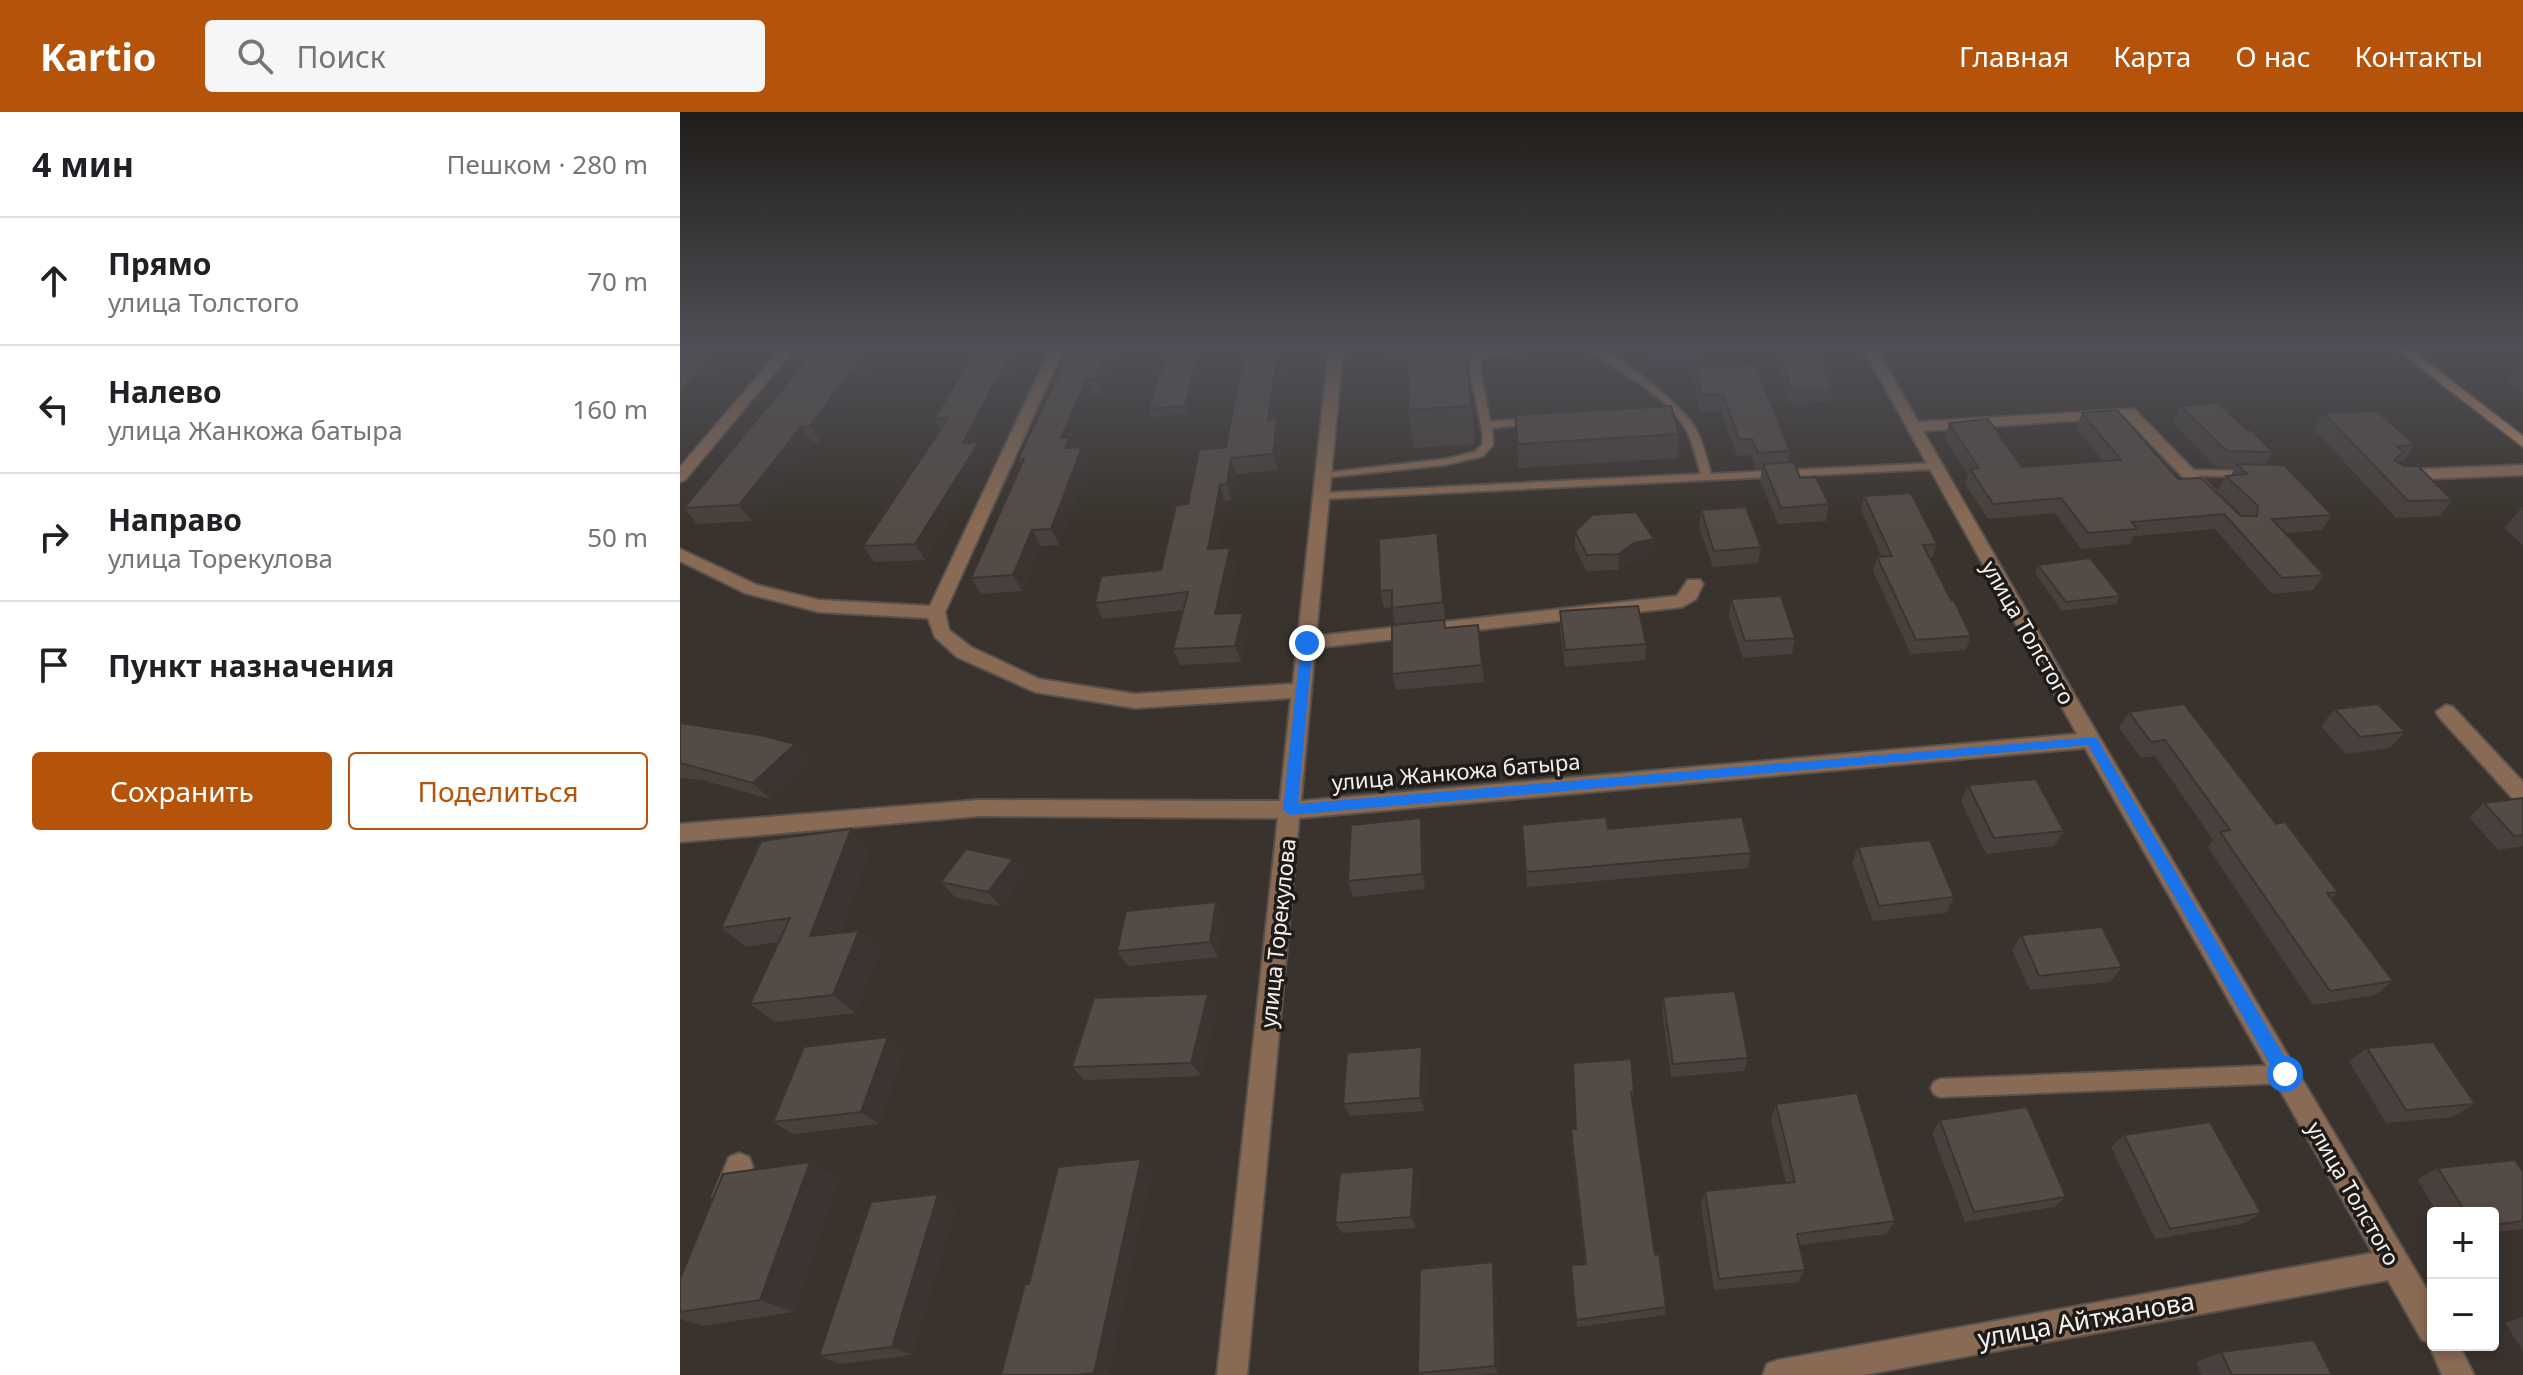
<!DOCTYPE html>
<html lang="ru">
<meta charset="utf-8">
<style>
body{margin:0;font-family:"Noto Sans",sans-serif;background:#f6f6f6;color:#202124}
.controls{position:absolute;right:24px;bottom:24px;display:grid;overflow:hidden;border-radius:8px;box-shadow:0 4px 12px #0003}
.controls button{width:72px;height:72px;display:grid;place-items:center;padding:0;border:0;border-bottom:2px solid #e0e0e0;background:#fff;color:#202124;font:40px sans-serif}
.stop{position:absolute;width:24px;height:24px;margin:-18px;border:6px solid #1a73e8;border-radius:50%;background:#fff}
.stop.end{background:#1a73e8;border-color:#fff;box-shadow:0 2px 8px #0008}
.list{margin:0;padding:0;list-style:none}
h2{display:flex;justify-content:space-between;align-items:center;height:104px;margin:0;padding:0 32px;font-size:34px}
h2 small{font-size:26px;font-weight:400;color:#757577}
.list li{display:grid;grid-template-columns:52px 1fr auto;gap:24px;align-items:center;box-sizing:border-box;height:128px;padding:0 32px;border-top:2px solid #e0e0e0}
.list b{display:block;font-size:30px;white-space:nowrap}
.list p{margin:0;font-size:26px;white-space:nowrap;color:#757577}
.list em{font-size:26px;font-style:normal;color:#757577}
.actions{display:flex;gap:16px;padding:24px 32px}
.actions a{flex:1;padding:18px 0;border:2px solid #b45309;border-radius:8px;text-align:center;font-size:28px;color:#b45309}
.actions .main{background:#b45309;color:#fff}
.icon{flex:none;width:44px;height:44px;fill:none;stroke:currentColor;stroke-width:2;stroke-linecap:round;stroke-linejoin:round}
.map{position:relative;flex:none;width:1843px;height:1263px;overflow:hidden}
header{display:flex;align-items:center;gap:48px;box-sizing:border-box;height:112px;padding:0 40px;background:#b45309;color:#fff}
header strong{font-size:38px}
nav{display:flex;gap:44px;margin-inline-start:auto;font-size:28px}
.search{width:560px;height:72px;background:#f6f6f6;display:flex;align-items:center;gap:20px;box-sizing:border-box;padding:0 28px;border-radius:8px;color:#757577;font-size:30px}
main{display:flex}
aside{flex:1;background:#fff}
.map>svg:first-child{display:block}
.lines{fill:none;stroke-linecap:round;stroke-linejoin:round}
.service-casing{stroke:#58514c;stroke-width:4}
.minor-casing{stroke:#58514c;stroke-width:4}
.secondary-casing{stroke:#58514c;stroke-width:4}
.service{fill:#896a54;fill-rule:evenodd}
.minor{fill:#896a54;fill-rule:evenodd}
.secondary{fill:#b78864;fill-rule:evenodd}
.wall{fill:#48403c}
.shaded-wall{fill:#3b3431}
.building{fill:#544b46;stroke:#3b3431;stroke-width:2}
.route{fill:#1a73e8}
.labels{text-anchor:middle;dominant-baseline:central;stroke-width:7;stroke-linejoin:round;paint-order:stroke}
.street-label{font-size:22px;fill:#f4f0ec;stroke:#1f1b19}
.near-street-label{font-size:26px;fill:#f4f0ec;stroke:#1f1b19}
</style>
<header>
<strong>Kartio</strong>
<div class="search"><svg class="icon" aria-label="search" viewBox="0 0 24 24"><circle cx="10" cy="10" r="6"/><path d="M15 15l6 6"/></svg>Поиск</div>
<nav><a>Главная</a><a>Карта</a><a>О нас</a><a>Контакты</a></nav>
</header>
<main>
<aside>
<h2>4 мин<small>Пешком · 280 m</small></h2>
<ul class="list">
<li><svg class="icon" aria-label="ahead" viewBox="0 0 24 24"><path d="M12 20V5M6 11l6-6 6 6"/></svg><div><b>Прямо</b><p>улица Толстого</p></div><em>70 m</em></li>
<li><svg class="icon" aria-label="left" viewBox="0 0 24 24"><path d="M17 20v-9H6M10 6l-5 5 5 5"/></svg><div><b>Налево</b><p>улица Жанкожа батыра</p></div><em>160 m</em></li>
<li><svg class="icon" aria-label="right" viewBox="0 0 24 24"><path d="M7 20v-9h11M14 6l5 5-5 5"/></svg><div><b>Направо</b><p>улица Торекулова</p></div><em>50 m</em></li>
<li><svg class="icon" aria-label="arrive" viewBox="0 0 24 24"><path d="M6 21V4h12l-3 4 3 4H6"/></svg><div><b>Пункт назначения</b></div></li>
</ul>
<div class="actions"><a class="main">Сохранить</a><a>Поделиться</a></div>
</aside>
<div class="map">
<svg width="1843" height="1263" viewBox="0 0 1843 1263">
<rect width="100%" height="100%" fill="#3a332d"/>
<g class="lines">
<g class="service-casing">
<g id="service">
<path d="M822 236H849L845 239 803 244 799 254 810 310 852 306 856 307V311L812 316 813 333 803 344 765 353 640 366V362L644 361 765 347 795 340 803 332V322L789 254 796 240Z"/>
<path d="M905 236C909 236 913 235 917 236 938 241 1003 296 1014 314 1023 329 1026 346 1031 362L1255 351 1260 354 1255 357 642 387 637 384 642 381 1021 362C1016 347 1013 328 1004 314 983 280 936 258 905 236Z"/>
<path d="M1505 358 1568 359 1573 362 1568 365 1501 363 1500 361Z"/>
<path d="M1605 953 1611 956 1614 962 1611 968 1605 971 1260 985 1254 982 1251 976 1254 970 1260 967Z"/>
</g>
</g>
<g class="minor-casing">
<g id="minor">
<path d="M102 236H115L5 368 0 370V355Z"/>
<path d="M371 236H384L265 500 269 518 291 535 359 567 455 582 613 572 649 236H663L636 524 997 484 1008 468H1020L1023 472 1016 487 1002 495 635 536 621 689 1397 622 1183 236H1196L1238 310 1454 297 1537 382V388H1525L1445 305 1243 319 1402 596 1753 1188V1233H1779L1794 1263H1762L1748 1230 1742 1228 1708 1168 1183 1263H1083L1087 1252 1098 1248 1693 1141 1405 636 619 706 567 1263H537L598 706 299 704 0 730V712L299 688 600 689 611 586 455 596 355 580 277 545 255 525 248 506 139 500 65 481 0 449V437L77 473 139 488 250 494Z"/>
<path d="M1843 353V363L1719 368 1711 363 1719 358Z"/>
<path d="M1766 593 1773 595 1843 670V692L1836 690 1759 605 1756 600Z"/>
<path d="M59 1041 69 1045 73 1055 57 1095 47 1099 37 1095 33 1085 49 1045Z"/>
</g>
</g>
<g class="secondary-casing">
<path id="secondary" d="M1715 236H1729L1843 324V335Z"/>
</g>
<use href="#service" class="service"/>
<use href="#minor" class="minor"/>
<use href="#secondary" class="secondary"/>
</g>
<g class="wall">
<path d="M136 236 141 330 132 331 72 409 17 412 4 396Z"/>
<path d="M296 236 300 331 307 346 245 448 194 450 183 434 260 318 254 307Z"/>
<path d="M391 236H440L421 283H413L393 332 394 335 409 351 379 433 361 434 342 479 301 482 291 466 341 353 338 347Z"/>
<path d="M489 236 508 302 472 305 469 297Z"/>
<path d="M710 236H786L795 332 734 336 728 298V242L711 243Z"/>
<path d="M968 236H1024L1022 250 970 251Z"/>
<path d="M1094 236H1137L1153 278 1151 290 1109 291Z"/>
<path d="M603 244 594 307 601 322 598 358 556 362 552 388 545 389 537 437 550 436 556 452 545 502 568 517 561 550 500 553 493 537 504 498 423 507 415 491 481 458 508 392 546 335Z"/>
<path d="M1015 254 1110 339 1108 351 1120 366 1149 392 1146 409 1098 412 1080 368 1082 356 1076 357 1070 343 1057 344 1041 299H1020L1014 269Z"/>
<path d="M1840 254H1843V281L1828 270Z"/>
<path d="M1501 294 1567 318 1593 340 1585 353 1652 403 1642 418 1605 421 1644 463 1633 478 1592 482 1535 417 1454 424 1450 432 1401 437 1375 401 1308 407 1285 372 1288 362 1264 326 1269 311 1342 355 1423 349 1396 316 1402 301 1498 367 1561 404H1563L1537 379 1546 364 1551 363 1555 356H1537L1493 311Z"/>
<path d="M1644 301 1735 333 1724 349H1717L1772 388 1760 404 1716 406 1634 317Z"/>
<path d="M835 303 999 322 998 346 839 356Z"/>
<path d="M1184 384 1257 432 1252 446H1250L1271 488 1291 524 1286 538 1231 542 1193 459 1197 445H1202L1181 397Z"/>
<path d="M1842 395H1843V433L1824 416Z"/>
<path d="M1021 398 1081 435 1078 451 1033 455 1019 415Z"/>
<path d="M895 420 974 427 973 444 954 447 938 458 907 459 895 437Z"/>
<path d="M757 421 765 507 715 512 712 495 704 496 700 479Z"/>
<path d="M1358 453 1440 484 1436 492 1382 499 1355 461Z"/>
<path d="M1051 487 1115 526 1112 542 1063 546 1049 504Z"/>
<path d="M880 499 966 532 965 548 885 555 880 516Z"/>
<path d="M798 513 804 570 716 578 712 562 765 516Z"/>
<path d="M1655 597 1725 620 1710 636 1666 642 1641 614Z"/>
<path d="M1449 600 1596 712 1658 780 1651 786 1713 869 1695 883 1633 893 1528 735 1533 728 1475 644 1461 646 1439 616Z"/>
<path d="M0 611 130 649 90 687 22 668 0 666Z"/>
<path d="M1288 673 1384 719 1374 734 1306 742 1281 689Z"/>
<path d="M1843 686V734L1818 738 1789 705 1804 691Z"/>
<path d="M741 706 745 722V777L673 785 668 769Z"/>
<path d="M928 717 1071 741 1068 756 847 775 846 760Z"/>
<path d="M1178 735 1274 785 1266 801 1193 809 1172 751Z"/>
<path d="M190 737 160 821 179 819 200 838 175 901 95 910 70 892 99 830 66 835 41 816Z"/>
<path d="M333 747 345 762 321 795 275 785 261 770Z"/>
<path d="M536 790 544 805 538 845 448 854 437 839Z"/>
<path d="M1341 823 1442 855 1430 870 1350 878 1332 838Z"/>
<path d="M983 885 1068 946 1064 959 991 965 982 899Z"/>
<path d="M537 896 521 964 404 968 392 955Z"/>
<path d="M208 925 224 938 199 1012 113 1022 93 1010Z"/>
<path d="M742 935 746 948 745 999 670 1004 663 992Z"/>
<path d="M1687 936 1795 992 1773 1005 1706 1011 1669 949Z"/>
<path d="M893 951 954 980 952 992 975 1143 986 1195 985 1203 897 1215 891 1153 905 1152 891 1029 896 1017Z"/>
<path d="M1096 992 1215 1109 1206 1122 1120 1133 1125 1158 1118 1170 1034 1178 1021 1093 1025 1079 1106 1071 1091 1008Z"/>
<path d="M1260 1008 1386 1085 1374 1095 1285 1110 1252 1021Z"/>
<path d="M1444 1023 1581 1101 1563 1112 1475 1127 1431 1035Z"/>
<path d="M130 1050 159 1067 114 1200 23 1214 0 1207V1167Z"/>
<path d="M734 1055 738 1067 736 1116 662 1121 655 1111Z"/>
<path d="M1758 1056 1843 1060V1117L1813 1120V1101H1757L1737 1067Z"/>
<path d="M258 1082 276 1093 232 1243 161 1252 139 1244Z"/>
<path d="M816 1160 818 1261 797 1263H739L738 1261Z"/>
<path d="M1843 1205V1239L1825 1211Z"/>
<path d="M1541 1240 1652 1263H1521L1516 1250Z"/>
</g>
<g class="shaded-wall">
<path d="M37 236H58L0 307V280Z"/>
<path d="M188 236H208L141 330 130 314Z"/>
<path d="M333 236H347L300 331 307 346 245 448 235 432 283 331Z"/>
<path d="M428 236H440L421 283 415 267Z"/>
<path d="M520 236H524L508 302 505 294Z"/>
<path d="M595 236H601L603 244 592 323 588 308Z"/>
<path d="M406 268 413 283 393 332 397 341 392 351 381 326Z"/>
<path d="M597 307 601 322 598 358 593 342Z"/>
<path d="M121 315 132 331 72 409 59 393Z"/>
<path d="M402 335 409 351 379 433 371 417Z"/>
<path d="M551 346 556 362 552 388 547 372Z"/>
<path d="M540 373 545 389 534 453 528 437Z"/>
<path d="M352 418 361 434 342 479 333 463Z"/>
<path d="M974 427 973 444 954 447 938 458 939 442 954 431Z"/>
<path d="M550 436 556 452 541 518 535 502Z"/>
<path d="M563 501 568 517 561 550 555 534Z"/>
<path d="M115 632 130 649 90 687 73 671Z"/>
<path d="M741 706 745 722V777L742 762Z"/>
<path d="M171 717 190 737 152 843 130 824Z"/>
<path d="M333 747 345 762 321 795 308 780Z"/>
<path d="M536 790 544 805 538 845 530 830Z"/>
<path d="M179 819 200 838 175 901 153 883Z"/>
<path d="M528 882 537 896 521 964 511 951Z"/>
<path d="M208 925 224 938 199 1012 181 1000Z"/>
<path d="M742 935 746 948 745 999 740 986Z"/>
<path d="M461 1047 472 1059 429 1263H418L414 1261Z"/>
<path d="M130 1050 159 1067 114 1200 80 1188Z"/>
<path d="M734 1055 738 1067 736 1116 731 1105Z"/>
<path d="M258 1082 276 1093 232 1243 212 1235Z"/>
<path d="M813 1150 816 1160 818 1261 815 1254Z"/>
</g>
<g class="building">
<path d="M5 236H37L0 280V242Z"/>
<path d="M136 236H188L130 314 121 315 59 393 4 396Z"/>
<path d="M296 236H333L283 331 299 330 235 432 183 434 268 306 254 307Z"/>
<path d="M391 236H428L415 267 406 268 381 326H390L385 336 402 335 371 417 352 418 333 463 291 466 344 347H338Z"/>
<path d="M489 236H520L505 294 469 297 479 259H482Z"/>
<path d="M565 236H598L588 308 597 307 593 342 551 346 547 372 540 373 528 437 550 436 535 502 563 501 555 534 493 537 508 480 415 491 421 464 481 458 496 393 508 392 519 338 546 335Z"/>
<path d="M728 236H786L791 294 728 298Z"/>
<path d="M1099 236H1137L1153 278H1111Z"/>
<path d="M1075 252 1110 339 1078 341 1072 327H1059L1043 283H1022L1015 254Z"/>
<path d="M1538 291 1567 318H1571L1593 340 1546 339 1501 294Z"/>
<path d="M991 294 999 322 838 332 835 303Z"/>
<path d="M1437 298 1498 367 1521 366 1561 404H1577L1578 394 1546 364 1567 362 1557 352 1604 353 1652 403 1592 407 1644 463 1602 466 1544 402 1452 410 1457 417 1408 421 1381 386 1313 392 1290 357 1299 356 1269 311 1308 307 1342 355 1441 348 1402 301Z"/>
<path d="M1697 299 1735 333 1717 334 1723 340 1714 348 1724 354H1738L1772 388 1728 389 1644 301Z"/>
<path d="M1114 350 1120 366 1136 365 1149 392 1101 396 1083 352Z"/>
<path d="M1231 381 1257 432 1243 433 1271 488H1274L1291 524 1236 528 1197 445 1212 444 1184 384Z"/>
<path d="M1066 395 1081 435 1034 439 1021 398Z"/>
<path d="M956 400 974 427 954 431 939 442 907 443 895 420 912 403Z"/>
<path d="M757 421 763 490 712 496V478L700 479 699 427Z"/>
<path d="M1410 446 1440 484 1386 490 1358 453Z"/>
<path d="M1101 484 1115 526 1065 529 1051 487Z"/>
<path d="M958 494 966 532 885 538 880 499Z"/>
<path d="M764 508 765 516 798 513 802 553 712 562V513Z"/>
<path d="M1504 592 1596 712 1605 710 1658 780 1647 781 1713 869 1650 879 1540 720 1550 718 1485 628 1471 630 1449 600Z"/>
<path d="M1698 592 1725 620 1680 625 1655 597Z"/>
<path d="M0 611 79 623 115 632 73 671 0 651Z"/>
<path d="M1356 667 1384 719 1314 726 1288 673Z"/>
<path d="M1843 686V723L1834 724 1804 691Z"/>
<path d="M926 705 928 717 1062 705 1071 741 846 760 842 713Z"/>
<path d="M741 706 742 762 668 769 671 713Z"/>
<path d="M171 717 130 824 179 819 153 883 70 892 110 806 41 816 81 729Z"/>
<path d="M1250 728 1274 785 1199 794 1178 735Z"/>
<path d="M286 737 333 747 308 780 261 770Z"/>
<path d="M536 790 530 830 437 839 446 799Z"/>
<path d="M1422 815 1442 855 1359 864 1341 823Z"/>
<path d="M1055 879 1068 946 993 952 983 885Z"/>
<path d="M528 882 511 951 392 955 414 886Z"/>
<path d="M208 925 181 1000 93 1010 124 935Z"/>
<path d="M1753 930 1795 992 1726 998 1687 936Z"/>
<path d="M742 935 740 986 663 992 667 941Z"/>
<path d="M951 947 954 980H951L975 1143 979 1142 986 1195 896 1208 891 1153 906 1152 891 1017H896L893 951Z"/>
<path d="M1177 981 1215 1109 1117 1122 1125 1158 1039 1167 1025 1079 1115 1070 1096 992Z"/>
<path d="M1347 995 1386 1085 1294 1100 1260 1008Z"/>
<path d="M1530 1010 1581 1101 1490 1117 1444 1023Z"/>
<path d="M461 1047 414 1261 396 1263H321L345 1172H349L378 1055Z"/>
<path d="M1835 1048 1843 1060V1109L1813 1113V1101H1786L1758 1056Z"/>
<path d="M130 1050 80 1188 0 1200V1167L43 1062Z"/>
<path d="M734 1055 731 1105 655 1111 660 1061Z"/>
<path d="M258 1082 212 1235 139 1244 191 1090Z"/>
<path d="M813 1150 815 1254 738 1261 740 1157Z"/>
<path d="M1634 1228 1652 1263H1552L1541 1240Z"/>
</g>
<linearGradient id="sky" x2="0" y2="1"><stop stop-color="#201c19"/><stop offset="0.57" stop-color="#4f5057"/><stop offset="1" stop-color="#4f5057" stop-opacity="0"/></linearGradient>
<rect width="1843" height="413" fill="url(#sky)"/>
<path class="route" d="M627 527 633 531 618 692 1416 625 1611 956 1613 962 1611 968H1599L1408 633 610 703 603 698 621 531Z"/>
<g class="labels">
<g class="street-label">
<text transform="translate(1349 520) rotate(60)">улица Толстого</text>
<text transform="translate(776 659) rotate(-5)">улица Жанкожа батыра</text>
<text transform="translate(597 821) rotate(-84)">улица Торекулова</text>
<text transform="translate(1674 1081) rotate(60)">улица Толстого</text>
</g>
<g class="near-street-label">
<text transform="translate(1406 1207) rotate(-10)">улица Айтжанова</text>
</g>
</g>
</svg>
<div class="controls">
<button>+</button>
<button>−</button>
</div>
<div class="stop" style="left:1605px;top:962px"></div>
<div class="stop end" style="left:627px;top:531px"></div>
</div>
</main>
